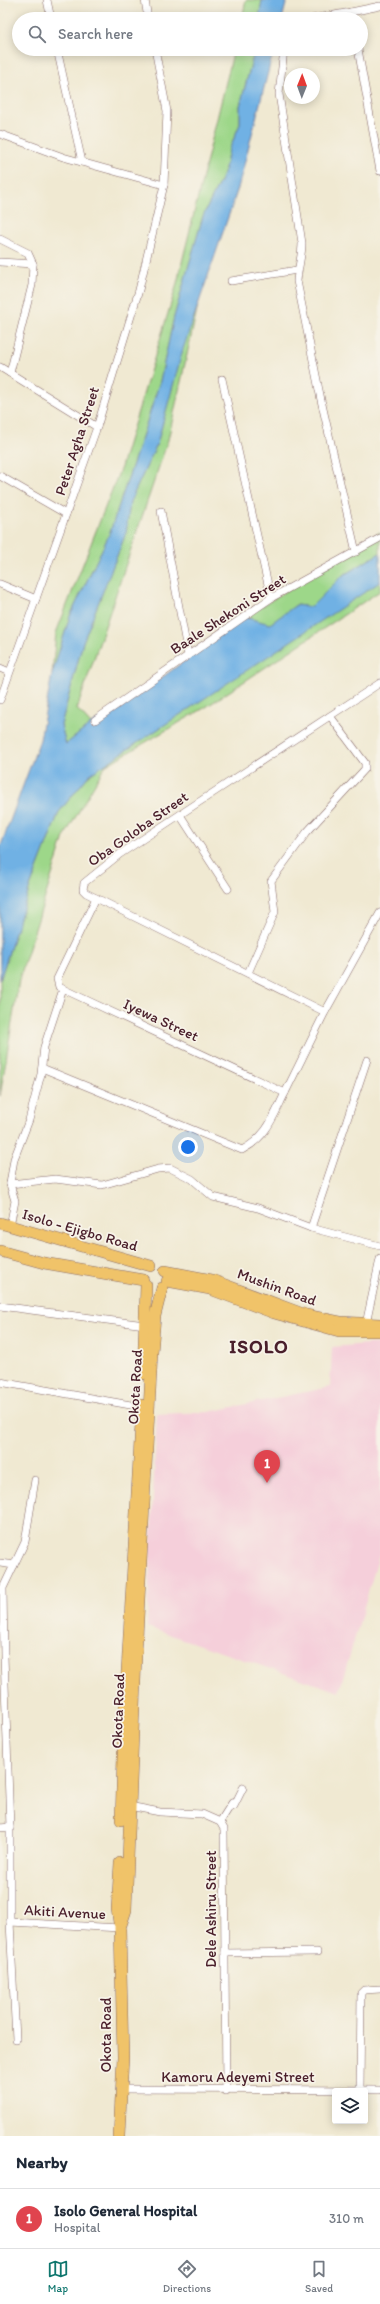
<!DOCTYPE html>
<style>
body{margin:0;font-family:Itim,sans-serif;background:#f6f6f7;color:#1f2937}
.controls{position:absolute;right:12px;bottom:12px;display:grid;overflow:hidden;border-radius:4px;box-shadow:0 2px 10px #0003}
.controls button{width:36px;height:36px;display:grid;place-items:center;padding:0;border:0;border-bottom:1px solid #e0e1e3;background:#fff;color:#1f2937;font:20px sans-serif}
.compass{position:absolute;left:284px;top:68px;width:36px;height:36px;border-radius:50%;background:#fff;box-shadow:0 2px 10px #0003;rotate:1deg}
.you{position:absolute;left:188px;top:1147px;width:14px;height:14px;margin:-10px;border:3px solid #fff;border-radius:50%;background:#1a73e8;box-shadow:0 0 0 6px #1a73e833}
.badge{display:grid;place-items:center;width:26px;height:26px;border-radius:50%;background:#0f766e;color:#fff;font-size:13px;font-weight:700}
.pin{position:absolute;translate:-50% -33px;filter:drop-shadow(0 1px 2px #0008)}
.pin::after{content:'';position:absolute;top:21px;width:14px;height:12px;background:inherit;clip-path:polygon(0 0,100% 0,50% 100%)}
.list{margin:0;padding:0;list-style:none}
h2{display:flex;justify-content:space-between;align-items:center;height:52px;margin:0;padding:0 16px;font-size:17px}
h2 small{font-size:13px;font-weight:400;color:#747a83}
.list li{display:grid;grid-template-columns:26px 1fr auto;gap:12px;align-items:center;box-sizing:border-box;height:60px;padding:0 16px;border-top:1px solid #e0e1e3}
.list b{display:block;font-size:15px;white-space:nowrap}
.list p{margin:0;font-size:13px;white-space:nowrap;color:#747a83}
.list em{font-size:13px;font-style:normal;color:#747a83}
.icon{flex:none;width:22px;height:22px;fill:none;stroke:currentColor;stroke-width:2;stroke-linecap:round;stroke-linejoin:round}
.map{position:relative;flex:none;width:380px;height:2136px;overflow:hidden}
.search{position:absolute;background:#fff;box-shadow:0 2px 10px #0003;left:12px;right:12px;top:12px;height:44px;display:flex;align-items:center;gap:10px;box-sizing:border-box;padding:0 14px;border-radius:22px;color:#747a83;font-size:15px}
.sheet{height:112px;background:#fff}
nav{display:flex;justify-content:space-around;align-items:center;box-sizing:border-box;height:56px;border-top:1px solid #e0e1e3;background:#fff;font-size:11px;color:#747a83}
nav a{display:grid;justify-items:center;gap:2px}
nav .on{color:#0f766e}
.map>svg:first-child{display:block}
.built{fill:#f5cfda}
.green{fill:#9dd789;stroke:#747b5a}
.water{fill:#6fb1e4;stroke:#5c6888}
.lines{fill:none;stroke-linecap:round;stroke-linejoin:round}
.minor-casing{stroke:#846665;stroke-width:8}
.primary-casing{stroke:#846665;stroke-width:12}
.minor{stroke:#fff;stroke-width:7}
.primary{stroke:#f0c369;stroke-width:11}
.labels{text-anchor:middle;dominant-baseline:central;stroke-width:3.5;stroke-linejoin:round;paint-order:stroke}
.street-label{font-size:15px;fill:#4a1f2b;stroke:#f7f3e8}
.district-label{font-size:19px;font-weight:bold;letter-spacing:1px;fill:#4a1f2b;stroke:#f7f3e8}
</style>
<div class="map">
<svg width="380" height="2136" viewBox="0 0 380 2136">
<rect width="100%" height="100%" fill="#f7f3e8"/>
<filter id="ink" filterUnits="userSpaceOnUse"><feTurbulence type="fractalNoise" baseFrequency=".025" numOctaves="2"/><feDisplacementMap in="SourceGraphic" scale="8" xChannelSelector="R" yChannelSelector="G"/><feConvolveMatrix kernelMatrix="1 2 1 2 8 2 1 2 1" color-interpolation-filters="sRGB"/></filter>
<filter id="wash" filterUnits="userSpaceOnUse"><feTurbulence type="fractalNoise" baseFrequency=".012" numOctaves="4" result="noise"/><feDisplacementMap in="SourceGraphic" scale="16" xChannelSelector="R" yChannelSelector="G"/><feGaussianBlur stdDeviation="0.9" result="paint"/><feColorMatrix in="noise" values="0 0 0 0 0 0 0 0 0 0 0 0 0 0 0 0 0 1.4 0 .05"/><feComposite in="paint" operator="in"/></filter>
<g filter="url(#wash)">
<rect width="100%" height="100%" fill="#f0e9d2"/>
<path class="built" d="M380 1343V1552L339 1692 147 1627 157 1414 208 1412 330 1387 332 1347Z"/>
<g class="green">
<path d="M246 0H262L259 19H242Z"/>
<path d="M234 49H255L240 106V124L229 150 224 173 203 216 174 317 160 381 144 431 109 535 70 616 52 674 56 633 121 467 176 287Z"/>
<path d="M238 188 200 296 168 440 77 709 91 724 66 745 61 725 83 642 126 533 130 502 157 444 200 283Z"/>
<path d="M380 532V553L342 576 311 607 296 605 270 625 245 617Z"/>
<path d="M380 581V591L206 707 105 766 64 837 19 980 0 1096V980L30 887 59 812 89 775Z"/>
</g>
<g class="water">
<path d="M262 0H287L282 19H259Z"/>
<path d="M255 49H274L238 188 183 349 157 444 130 502 126 533 83 642 61 725 66 744 91 724 118 710 244 617 270 624 296 605 311 607 342 576 380 553V582L89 775 59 812 30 887 0 980V848L40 740 52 674 70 616 109 535 144 431 160 381 174 317 203 216 224 173 229 150 240 124V106Z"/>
</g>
</g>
<g filter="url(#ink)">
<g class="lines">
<g class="minor-casing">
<g id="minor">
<path d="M47 0 51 19"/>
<path d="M145 0 148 19"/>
<path d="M351 12 380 6"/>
<path d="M312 19 351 12 352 19"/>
<path d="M57 49 82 162"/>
<path d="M284 49 279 94 302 243C302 256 298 268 297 281L321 400 356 552"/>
<path d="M358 49 380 171"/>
<path d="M0 134 63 157 164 185"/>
<path d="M0 239 28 253 33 264 0 262"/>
<path d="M231 281 297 270"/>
<path d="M0 367 97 427"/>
<path d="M10 373 32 285 33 264"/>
<path d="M222 379 271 598"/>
<path d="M0 476 66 514"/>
<path d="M161 511 188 655"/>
<path d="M0 584 36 599"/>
<path d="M0 668 9 672"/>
<path d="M0 700 97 427 139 290 164 185 167 111 155 49"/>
<path d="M95 720 271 598 380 538"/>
<path d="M180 815 228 889"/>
<path d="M248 973 275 912 271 881 307 832 365 769V763L330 716"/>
<path d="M63 989 59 987 57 979 96 898"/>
<path d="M325 1012 86 893 83 890 84 883 120 854 380 683"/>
<path d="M42 1068 242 1150C267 1137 273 1117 285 1093"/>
<path d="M10 1184 55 1179 102 1185 158 1169 170 1168 192 1179 213 1197 258 1208 311 1228 380 1246"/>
<path d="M10 1226 15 1201 10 1184 14 1159 29 1120 41 1074 44 1047 63 989 285 1093 325 1012 380 913"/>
<path d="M311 1228 367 1060"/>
<path d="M0 1306 145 1325"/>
<path d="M366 1324 380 1259"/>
<path d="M0 1382 142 1407"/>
<path d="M0 1563 14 1565"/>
<path d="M129 1806 160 1812 202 1814 220 1822 224 1829 226 2091"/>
<path d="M220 1822 232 1803 234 1806 243 1788"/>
<path d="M0 1828 10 1827"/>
<path d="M10 1922 120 1928"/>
<path d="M225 1953 317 1952"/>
<path d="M16 2039 10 1922V1827L4 1656 3 1588 25 1542 35 1480"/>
<path d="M120 2089 380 2090"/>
<path d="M360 2090 361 1993 364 1990 380 1989"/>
</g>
</g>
<g class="primary-casing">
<g id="primary">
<path d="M0 1223 151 1266"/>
<path d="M0 1251 44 1263 143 1280"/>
<path d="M165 1271 212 1280 306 1315 340 1322 380 1324"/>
<path d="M167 1281 210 1289 274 1313 339 1331H380"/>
<path d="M143 1374 146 1285"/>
<path d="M121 1820 124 1724 142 1405"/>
<path d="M119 1923 117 1909 120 1863"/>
<path d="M119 2136 123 2057 120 1928 126 1910 136 1656 152 1353 155 1316 162 1288"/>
</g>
</g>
<use href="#minor" class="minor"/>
<use href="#primary" class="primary"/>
</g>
</g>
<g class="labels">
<g class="street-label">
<text transform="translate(77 441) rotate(-72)">Peter Agha Street</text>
<text transform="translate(228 614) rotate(-33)">Baale Shekoni Street</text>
<text transform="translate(138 829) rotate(-35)">Oba Goloba Street</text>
<text transform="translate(161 1020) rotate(25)">Iyewa Street</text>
<text transform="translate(80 1230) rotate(16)">Isolo - Ejigbo Road</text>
<text transform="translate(277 1287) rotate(20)">Mushin Road</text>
<text transform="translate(135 1387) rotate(-87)">Okota Road</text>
<text transform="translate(118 1711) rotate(-88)">Okota Road</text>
<text transform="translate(211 1909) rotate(-90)">Dele Ashiru Street</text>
<text transform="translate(65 1912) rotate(3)">Akiti Avenue</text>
<text transform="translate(106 2035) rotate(-90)">Okota Road</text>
<text x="238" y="2077">Kamoru Adeyemi Street</text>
</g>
<g class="district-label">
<text x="259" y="1346">ISOLO</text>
</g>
</g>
</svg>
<div class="controls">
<button><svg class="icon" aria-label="layers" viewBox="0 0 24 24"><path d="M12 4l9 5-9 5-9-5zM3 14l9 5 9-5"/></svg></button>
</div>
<svg class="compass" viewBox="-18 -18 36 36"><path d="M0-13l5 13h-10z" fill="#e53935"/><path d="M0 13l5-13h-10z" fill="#747a83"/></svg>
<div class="you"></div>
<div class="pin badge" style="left:267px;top:1483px;background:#e0444e">1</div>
<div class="search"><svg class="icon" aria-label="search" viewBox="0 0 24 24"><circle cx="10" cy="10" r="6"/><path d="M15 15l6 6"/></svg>Search here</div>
</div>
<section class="sheet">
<h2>Nearby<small></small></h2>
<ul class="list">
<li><span class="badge" style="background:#e0444e">1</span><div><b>Isolo General Hospital</b><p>Hospital</p></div><em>310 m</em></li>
</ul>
</section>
<nav>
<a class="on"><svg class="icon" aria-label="map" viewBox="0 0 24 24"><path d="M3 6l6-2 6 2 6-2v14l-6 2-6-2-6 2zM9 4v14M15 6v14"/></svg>Map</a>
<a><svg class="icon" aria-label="directions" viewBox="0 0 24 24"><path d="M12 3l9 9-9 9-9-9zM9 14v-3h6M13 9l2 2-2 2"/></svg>Directions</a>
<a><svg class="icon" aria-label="saved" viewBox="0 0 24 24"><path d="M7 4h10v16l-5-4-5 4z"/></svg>Saved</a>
</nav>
